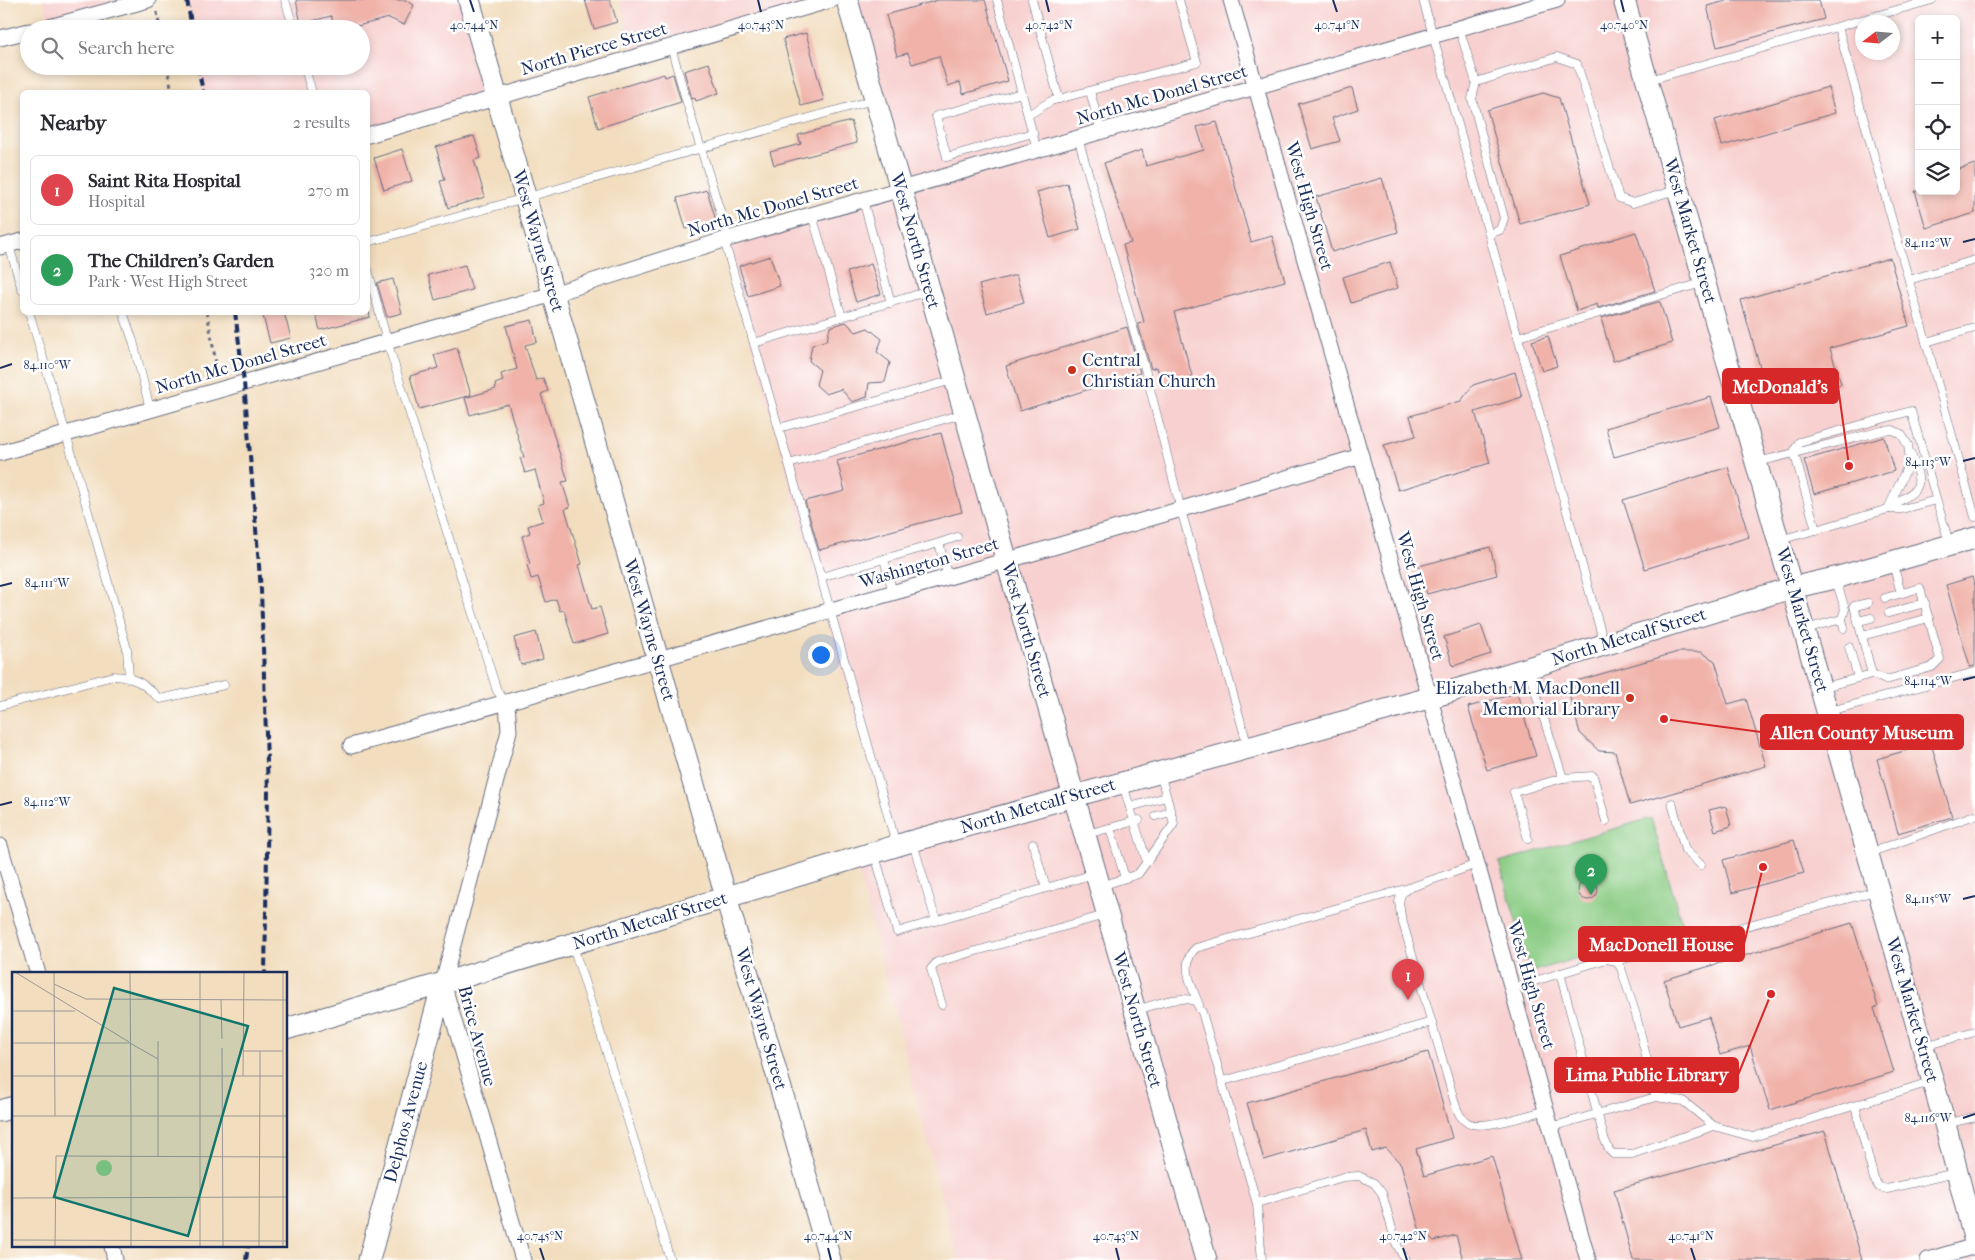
<!DOCTYPE html>
<meta charset="utf-8">
<style>
body{margin:0;font-family:"IM FELL French Canon",serif;background:#f2f2f3;color:#2b2b33}
.controls{position:absolute;right:15px;top:15px;display:grid;overflow:hidden;border-radius:8px;box-shadow:0 2px 8px #0003}
.controls button{width:45px;height:45px;display:grid;place-items:center;padding:0;border:0;border-bottom:1px solid #e1e1e2;background:#fff;color:#2b2b33;font:25px sans-serif}
.compass{position:absolute;left:1855px;top:15px;width:45px;height:45px;border-radius:50%;background:#fff;box-shadow:0 2px 8px #0003;rotate:254deg}
.you{position:absolute;left:820px;top:654px;width:18px;height:18px;margin:-12px;border:4px solid #fff;border-radius:50%;background:#1a73e8;box-shadow:0 0 0 8px #1a73e833}
.badge{display:grid;place-items:center;width:32px;height:32px;border-radius:50%;background:#db2777;color:#fff;font-size:16px;font-weight:700}
.pin{position:absolute;translate:-50% -41px;filter:drop-shadow(0 1px 2px #0008)}
.pin::after{content:'';position:absolute;top:26px;width:18px;height:15px;background:inherit;clip-path:polygon(0 0,100% 0,50% 100%)}
.list{margin:0;padding:0;list-style:none}
h2{display:flex;justify-content:space-between;align-items:center;height:65px;margin:0;padding:0 20px;font-size:21px}
h2 small{font-size:16px;font-weight:400;color:#7c7c81}
.list li{display:grid;grid-template-columns:32px 1fr auto;gap:15px;align-items:center;box-sizing:border-box;height:70px;margin:0 10px 10px;padding:0 10px;border:1px solid #e1e1e2;border-radius:8px}
.list b{display:block;font-size:19px;white-space:nowrap}
.list p{margin:0;font-size:16px;white-space:nowrap;color:#7c7c81}
.list em{font-size:16px;font-style:normal;color:#7c7c81}
.icon{flex:none;width:28px;height:28px;fill:none;stroke:currentColor;stroke-width:2;stroke-linecap:round;stroke-linejoin:round}
.map{position:relative;flex:none;width:1975px;height:1260px;overflow:hidden}
.search{position:absolute;background:#fff;box-shadow:0 2px 8px #0003;left:20px;top:20px;width:350px;height:55px;display:flex;align-items:center;gap:12px;box-sizing:border-box;padding:0 18px;border-radius:28px;color:#7c7c81;font-size:19px}
.panel{position:absolute;background:#fff;box-shadow:0 2px 8px #0003;left:20px;top:90px;width:350px;height:225px;border-radius:8px}
.map>svg:first-child{display:block}
.built{fill:#f7d0cf;fill-rule:evenodd}
.green{fill:#8bcc84;stroke:#537e71}
.building{fill:#f0b2a9}
.lines{fill:none;stroke-linecap:round;stroke-linejoin:round}
.lane-casing{stroke:#666c80;stroke-width:9}
.street-casing{stroke:#666c80;stroke-width:17}
.secondary-casing{stroke:#666c80;stroke-width:23}
.path{stroke:#666c80;stroke-width:3;stroke-dasharray:4 4;stroke-linecap:butt}
.lane{stroke:#fff;stroke-width:8}
.street{stroke:#fff;stroke-width:15}
.secondary{stroke:#fff;stroke-width:21}
.rail{stroke:#1b2f5e;stroke-width:4;stroke-dasharray:8 4;stroke-linecap:butt}
.ticks{fill:none;stroke:#1b2f5e;stroke-width:2}
.poi-dot{fill:#c8321e;stroke:#fff;stroke-width:2}
.labels{text-anchor:middle;dominant-baseline:central;stroke-width:5;stroke-linejoin:round;paint-order:stroke}
.street-label{font-size:18px;fill:#1b2f5e;stroke:#fff}
.poi-label{font-size:18px;fill:#1b2f5e;stroke:#fff;text-anchor:start}
.inset-road{fill:none;stroke:#9c9798;stroke-width:1}
.view{fill:#0f766e;fill-opacity:0.15;stroke:#0f766e;stroke-width:2.5}
.inset-edge{fill:none;stroke:#1b2f5e;stroke-width:2.5}
.ticks-label{font-size:12px;text-anchor:middle;fill:#1b2f5e;stroke:#fff;stroke-width:5;stroke-linejoin:round;paint-order:stroke}
.leader{fill:none;stroke:#d62828;stroke-width:2}
.callout-dot{fill:#d62828;stroke:#fff;stroke-width:2}
.callout{fill:#d62828;stroke:#d62828;stroke-width:2}
.callout-label{font-size:19px;text-anchor:middle;font-weight:bold;fill:#fff}
</style>
<div class="map">
<svg width="1975" height="1260" viewBox="0 0 1975 1260">
<rect width="100%" height="100%" fill="#fff"/>
<filter id="ink" filterUnits="userSpaceOnUse"><feTurbulence type="fractalNoise" baseFrequency=".02" numOctaves="2"/><feDisplacementMap in="SourceGraphic" scale="10" xChannelSelector="R" yChannelSelector="G"/><feConvolveMatrix kernelMatrix="1 2 1 2 8 2 1 2 1" color-interpolation-filters="sRGB"/></filter>
<filter id="wash" filterUnits="userSpaceOnUse"><feTurbulence type="fractalNoise" baseFrequency=".0096" numOctaves="4" result="noise"/><feDisplacementMap in="SourceGraphic" scale="20" xChannelSelector="R" yChannelSelector="G"/><feGaussianBlur stdDeviation="1.12" result="paint"/><feColorMatrix in="noise" values="0 0 0 0 0 0 0 0 0 0 0 0 0 0 0 0 0 1.4 0 .05"/><feComposite in="paint" operator="in"/></filter>
<g filter="url(#wash)">
<rect width="100%" height="100%" fill="#f2ddbe"/>
<g class="built">
<path d="M43 0H148L51 27Z"/>
<path d="M187 0H469L497 97 368 135V92H203L198 66H361V29H192Z"/>
<path d="M620 0H831L634 57Z"/>
<path d="M847 0H1975V1260H958L855 859 893 847 825 613 724 240 901 189ZM1919 19H1956V191H1919ZM1862 22H1892V52H1862Z"/>
</g>
<path class="green" d="M1651 818 1683 927 1531 972 1499 862Z"/>
<g id="blocks">
<g class="building">
<path d="M296 0H405L414 5 404 25 389 18 345 29H336L331 16 301 24Z"/>
<path d="M585 0H610L617 22 594 29Z"/>
<path d="M938 0H985L1008 81 963 94 960 82 948 86 939 56 912 64 908 53 897 56 886 15Z"/>
<path d="M1730 0H1819L1824 19 1717 47 1707 6Z"/>
<path d="M806 33 824 100 801 106 783 39Z"/>
<path d="M709 63 719 93 696 101 695 98 692 99 684 71Z"/>
<path d="M664 74 665 77 673 74 681 102 598 128 589 97Z"/>
<path d="M1828 87 1835 113 1722 146 1715 120Z"/>
<path d="M1352 88 1358 109 1332 118 1340 141 1312 149 1298 104Z"/>
<path d="M1543 93 1559 98 1590 204 1520 224 1487 110Z"/>
<path d="M851 121 857 143 774 165 770 152 801 144 798 135Z"/>
<path d="M1217 122 1251 242 1272 236 1285 281 1174 312 1192 376 1162 384 1157 367 1151 369 1138 324 1144 322 1123 245 1131 243 1104 163 1142 150 1146 166 1204 150 1197 127Z"/>
<path d="M474 136 481 158 474 160 485 197 448 208 440 181 445 180 436 147Z"/>
<path d="M402 149 412 181 384 190 374 158Z"/>
<path d="M1975 164V213L1926 228 1915 191H1956V170Z"/>
<path d="M1382 178 1398 232 1332 252 1316 197Z"/>
<path d="M1067 183 1080 229 1050 238 1037 192Z"/>
<path d="M707 190 716 221 686 229 677 198Z"/>
<path d="M1636 232 1655 291 1598 308 1597 304 1577 311 1560 256Z"/>
<path d="M770 256 780 286 748 296 739 266Z"/>
<path d="M1890 258 1909 326 1830 348 1841 384 1770 403 1741 300Z"/>
<path d="M1390 262 1398 288 1351 303 1343 277Z"/>
<path d="M871 264 881 294 856 302 847 272Z"/>
<path d="M465 265 472 290 435 300 428 275Z"/>
<path d="M1016 275 1024 302 987 313 979 285Z"/>
<path d="M393 279 402 313 387 317 377 283Z"/>
<path d="M1658 302H1660L1672 343 1613 361 1601 318Z"/>
<path d="M262 312H284L291 338 270 343Z"/>
<path d="M315 312H369L370 317 320 330Z"/>
<path d="M532 320 537 342 525 345 536 380 543 378 548 391 541 394 568 481 562 482 570 507 565 509 582 564 579 565 592 609 600 607 608 634 574 644 564 610 560 611 556 599 546 602 538 577 531 579 527 565 530 564 522 536 530 533 528 526 543 521 538 505 544 503 535 470 525 473 520 458 524 457 508 404 470 415 465 398 496 389 495 384 503 381 501 374 517 369 506 326Z"/>
<path d="M846 322 856 332 868 328 882 339 877 352 890 362 885 382 869 383 867 397 852 402 841 389 826 394 816 385 820 370 809 361 812 345 827 340 830 327Z"/>
<path d="M1127 327 1140 373 1020 411 1006 366Z"/>
<path d="M1548 336 1557 366 1542 371 1532 341Z"/>
<path d="M457 348 471 395 419 409 410 376 438 368 434 355Z"/>
<path d="M1515 372 1522 397 1475 412 1490 463 1398 490 1384 445 1416 436 1410 416 1461 401 1473 385Z"/>
<path d="M1711 397 1720 427 1614 457 1606 428Z"/>
<path d="M941 433 962 512 819 550 805 501 845 491 837 461Z"/>
<path d="M1884 437 1894 471 1814 494 1804 460Z"/>
<path d="M1728 467 1749 537 1645 569 1623 500Z"/>
<path d="M1490 547 1497 575 1427 594 1419 566Z"/>
<path d="M1972 577 1975 586V666L1970 667 1946 585Z"/>
<path d="M1481 625 1491 654 1453 666 1444 637Z"/>
<path d="M536 632 543 659 521 665 514 638Z"/>
<path d="M1678 652H1701L1715 661 1728 704 1746 699 1766 766 1630 805 1615 752 1599 751 1580 733 1566 684Z"/>
<path d="M1517 693 1536 756 1487 770 1468 707Z"/>
<path d="M1931 743 1952 817 1898 833 1877 759Z"/>
<path d="M1726 806 1731 826 1715 831 1709 810Z"/>
<path d="M1794 840 1804 873 1732 893 1723 860Z"/>
<circle cx="1588" cy="890" r="10"/>
<path d="M1852 923 1878 1007 1874 1008 1894 1072 1770 1110 1750 1046 1720 1055 1709 1017 1678 1026 1664 980Z"/>
<path d="M1428 1052 1452 1138 1416 1149 1424 1176 1492 1156 1522 1260H1463L1456 1235 1434 1241 1419 1228 1401 1164 1386 1148 1372 1152 1366 1130 1264 1160 1247 1103Z"/>
<path d="M1825 1131 1862 1260H1633L1614 1190Z"/>
</g>
</g>
</g>
<g filter="url(#ink)">
<use href="#blocks" fill-opacity="0" stroke="#666c80" stroke-width="1"/>
<g class="lines">
<g class="lane-casing">
<g id="lane">
<path d="M285 0 294 29"/>
<path d="M997 0 1037 150"/>
<path d="M1032 0 1059 99"/>
<path d="M1423 0 1604 643"/>
<path d="M1838 27 1975 517"/>
<path d="M1459 28 1476 82"/>
<path d="M671 46C688 111 710 175 728 239"/>
<path d="M304 66 312 92"/>
<path d="M1649 80 1932 0"/>
<path d="M1090 91 1101 132"/>
<path d="M1022 93 936 116 947 157 1033 133"/>
<path d="M1028 115 1051 101 1197 62 1179 0"/>
<path d="M1078 138 1145 369 1181 510 1248 747"/>
<path d="M863 200 891 303"/>
<path d="M812 215 842 317"/>
<path d="M1489 234 1500 230 1504 218 1472 99 1476 82 1557 57 1577 64 1619 198 1633 203 1676 190"/>
<path d="M724 240 789 464 896 844"/>
<path d="M368 242 873 100"/>
<path d="M9 245 22 290"/>
<path d="M368 270 387 341 497 691 506 702"/>
<path d="M1909 280 1975 260"/>
<path d="M29 312 66 434 127 649 129 677"/>
<path d="M123 312 133 341 150 409"/>
<path d="M1518 337 1702 283"/>
<path d="M1926 342 1975 328"/>
<path d="M754 343 929 291"/>
<path d="M779 428 953 380"/>
<path d="M1758 462 1882 431 1893 430 1901 434 1908 445 1910 461 1888 509"/>
<path d="M789 464 962 414"/>
<path d="M1936 500 1902 509H1888L1816 530 1794 452 1799 442 1911 411 1949 543"/>
<path d="M1888 509C1918 487 1926 493 1911 454"/>
<path d="M1779 540 1816 530"/>
<path d="M939 543 957 537"/>
<path d="M1893 564 1901 593"/>
<path d="M821 577 884 559"/>
<path d="M1836 580 1845 609 1842 619"/>
<path d="M893 593 884 559 939 543 948 578"/>
<path d="M1889 613 1925 603"/>
<path d="M1858 621 1871 618"/>
<path d="M1805 629 1842 619 1844 628"/>
<path d="M1862 636 1929 618"/>
<path d="M1849 647 1858 677"/>
<path d="M1528 669 1563 778 1593 776 1606 821"/>
<path d="M1872 674 1886 680 1932 667 1940 659 1920 588 1885 598"/>
<path d="M1821 688 1872 674 1854 606 1868 603"/>
<path d="M0 706 113 676C136 677 144 684 160 699L224 685"/>
<path d="M1830 711 1975 672"/>
<path d="M1123 785 1147 862"/>
<path d="M1672 803 1685 850 1701 865"/>
<path d="M1130 807 1166 797"/>
<path d="M1156 816 1171 812"/>
<path d="M1110 828 1125 878"/>
<path d="M1087 834 1139 820"/>
<path d="M1528 839 1514 792 1563 778"/>
<path d="M913 843 936 921"/>
<path d="M1033 844 1046 888"/>
<path d="M1869 853 1975 815"/>
<path d="M875 855 897 932 1094 874"/>
<path d="M1477 864 1409 888 1401 894 1399 902 1401 916 1456 1107C1459 1114 1461 1119 1468 1123 1482 1130 1530 1115 1546 1110"/>
<path d="M1101 886 1138 874 1174 824 1160 773"/>
<path d="M573 946C606 1051 640 1155 670 1260"/>
<path d="M1616 961 1876 891"/>
<path d="M1560 973 1604 1138 1609 1150 1613 1154H1632L1714 1126"/>
<path d="M1512 988 1607 959 1616 961 1621 968 1636 1015 1656 1097"/>
<path d="M942 1005 931 969 937 962 1105 915"/>
<path d="M1199 1005C1192 987 1179 962 1196 948L1405 889"/>
<path d="M1137 1010C1151 1006 1183 993 1196 1002 1198 1005 1200 1010 1202 1012L1257 1204 1262 1260"/>
<path d="M1924 1046 1975 1032"/>
<path d="M1223 1081 1432 1022"/>
<path d="M1855 1106 1874 1179 1879 1187 1887 1189 1955 1173"/>
<path d="M1945 1124 1975 1117"/>
<path d="M1551 1127 1656 1097 1683 1101 1714 1126 1753 1137 1930 1082"/>
<path d="M1257 1203 1343 1177 1359 1176 1374 1183 1382 1193 1396 1243 1405 1260"/>
</g>
</g>
<g class="street-casing">
<g id="street">
<path d="M1231 0 1477 864 1588 1260"/>
<path d="M42 29 148 0"/>
<path d="M0 38 29 31"/>
<path d="M368 135 831 0"/>
<path d="M0 247 22 241"/>
<path d="M0 453 553 294 724 240 1557 0"/>
<path d="M507 703 509 731 443 983 523 1260"/>
<path d="M351 746 1026 555 1361 456"/>
<path d="M0 846 38 974"/>
<path d="M112 1246 115 1260"/>
<path d="M1928 1260 1975 1246"/>
</g>
</g>
<g class="secondary-casing">
<g id="secondary">
<path d="M469 0 830 1260"/>
<path d="M847 0 1206 1260"/>
<path d="M1624 0 1945 1124 1975 1242"/>
<path d="M286 1029 443 983 912 841 1429 698 1791 588 1835 578 1975 538"/>
<path d="M0 1111 14 1107"/>
<path d="M369 1260 443 983"/>
</g>
</g>
<g class="path">
<path d="M157 12 160 29"/>
<path d="M167 66 172 92"/>
<path d="M207 312 218 375"/>
</g>
<use href="#lane" class="lane"/>
<use href="#street" class="street"/>
<use href="#secondary" class="secondary"/>
<g class="rail">
<path d="M187 0 192 29"/>
<path d="M198 66 203 92"/>
<path d="M235 312 244 382 261 590 268 791 265 974"/>
<path d="M246 1260 248 1246"/>
</g>
</g>
</g>
<path class="ticks" d="M470 0 474 12M758 0 761 12M1046 0 1049 12M1333 0 1337 12M1621 0 1624 12M1963 242 1975 239M0 368 12 364M1963 461 1975 458M0 586 12 583M1963 680 1975 677M0 805 12 802M1963 899 1975 896M1963 1118 1975 1114M540 1248 544 1260M828 1248 831 1260M1116 1248 1119 1260M1403 1248 1407 1260M1691 1248 1695 1260"/>
<g class="poi-dot">
<circle cx="1072" cy="370" r="5"/>
<circle cx="1630" cy="698" r="5"/>
</g>
<g class="labels">
<g class="street-label">
<text transform="translate(594 49) rotate(-16)">North Pierce Street</text>
<text transform="translate(1162 95) rotate(-16)">North Mc Donel Street</text>
<text transform="translate(1309 206) rotate(74)">West High Street</text>
<text transform="translate(773 207) rotate(-16)">North Mc Donel Street</text>
<text transform="translate(1690 231) rotate(74)">West Market Street</text>
<text transform="translate(538 241) rotate(74)">West Wayne Street</text>
<text transform="translate(915 241) rotate(74)">West North Street</text>
<text transform="translate(241 364) rotate(-16)">North Mc Donel Street</text>
<text transform="translate(929 563) rotate(-16)">Washington Street</text>
<text transform="translate(1420 596) rotate(74)">West High Street</text>
<text transform="translate(1802 620) rotate(74)">West Market Street</text>
<text transform="translate(649 630) rotate(74)">West Wayne Street</text>
<text transform="translate(1026 630) rotate(74)">West North Street</text>
<text transform="translate(1629 637) rotate(-17)">North Metcalf Street</text>
<text transform="translate(1038 806) rotate(-16)">North Metcalf Street</text>
<text transform="translate(650 921) rotate(-17)">North Metcalf Street</text>
<text transform="translate(1531 985) rotate(74)">West High Street</text>
<text transform="translate(1912 1010) rotate(74)">West Market Street</text>
<text transform="translate(761 1019) rotate(74)">West Wayne Street</text>
<text transform="translate(1137 1020) rotate(74)">West North Street</text>
<text transform="translate(477 1036) rotate(75)">Brice Avenue</text>
<text transform="translate(406 1122) rotate(-75)">Delphos Avenue</text>
</g>
<g class="poi-label">
<text x="1082" y="360">Central<tspan x="1082" dy="21">Christian Church</tspan></text>
<text x="1620" y="688" text-anchor="end">Elizabeth M. MacDonell<tspan x="1620" dy="21">Memorial Library</tspan></text>
</g>
</g>
<g transform="translate(12 972)">
<rect width="275" height="275" fill="#f2ddbe"/>
<path d="M84 196a8 8 0 1 1 16 0a8 8 0 1 1-16 0Z" fill="#8bcc84"/>
<path class="inset-road" d="M3 0 117 70M42 0 43 144M118 0 119 144M188 0V275M42 12 74 27 275 28M209 28 210 67M0 39H63M146 69V185M0 71H118L146 87M210 76 211 275M231 79H271M0 104H248V79M231 104 232 0M0 144H275M119 144V275M0 226 275 225M0 268 275 269M43 275 44 184 275 185M247 275 248 104H271M271 275V0"/>
<path class="view" d="M102 16 236 54 176 264 42 225Z"/>
<rect width="275" height="275" class="inset-edge"/>
</g>
<g class="ticks-label">
<text x="474" y="29">40.744°N</text>
<text x="761" y="29">40.743°N</text>
<text x="1049" y="29">40.742°N</text>
<text x="1337" y="29">40.741°N</text>
<text x="1624" y="29">40.740°N</text>
<text x="1928" y="247">84.112°W</text>
<text x="47" y="369">84.110°W</text>
<text x="1928" y="466">84.113°W</text>
<text x="47" y="587">84.111°W</text>
<text x="1928" y="685">84.114°W</text>
<text x="47" y="806">84.112°W</text>
<text x="1928" y="903">84.115°W</text>
<text x="1928" y="1122">84.116°W</text>
<text x="540" y="1240">40.745°N</text>
<text x="828" y="1240">40.744°N</text>
<text x="1116" y="1240">40.743°N</text>
<text x="1403" y="1240">40.742°N</text>
<text x="1691" y="1240">40.741°N</text>
</g>
<path class="leader" d="M1849 466L1838 386M1664 719L1761 732M1763 867L1744 944M1771 994L1738 1075"/>
<g class="callout-dot">
<circle cx="1849" cy="466" r="5"/>
<circle cx="1664" cy="719" r="5"/>
<circle cx="1763" cy="867" r="5"/>
<circle cx="1771" cy="994" r="5"/>
</g>
<g class="callout">
<rect x="1723" y="369" width="115" height="34" rx="5"/>
<rect x="1761" y="715" width="202" height="34" rx="5"/>
<rect x="1579" y="927" width="165" height="34" rx="5"/>
<rect x="1555" y="1058" width="183" height="34" rx="5"/>
</g>
<g class="callout-label">
<text x="1780" y="393">McDonald's</text>
<text x="1862" y="739">Allen County Museum</text>
<text x="1661" y="951">MacDonell House</text>
<text x="1647" y="1081">Lima Public Library</text>
</g>
</svg>
<div class="controls">
<button>+</button>
<button>−</button>
<button><svg class="icon" aria-label="locate" viewBox="0 0 24 24"><circle cx="12" cy="12" r="6"/><path d="M12 2v4M12 18v4M2 12h4M18 12h4"/></svg></button>
<button><svg class="icon" aria-label="layers" viewBox="0 0 24 24"><path d="M12 4l9 5-9 5-9-5zM3 14l9 5 9-5"/></svg></button>
</div>
<svg class="compass" viewBox="-18 -18 36 36"><path d="M0-13l5 13h-10z" fill="#e53935"/><path d="M0 13l5-13h-10z" fill="#7c7c81"/></svg>
<div class="you"></div>
<div class="pin badge" style="left:1408px;top:1000px;background:#e0444e">1</div>
<div class="pin badge" style="left:1591px;top:895px;background:#2e9e5b">2</div>
<div class="search"><svg class="icon" aria-label="search" viewBox="0 0 24 24"><circle cx="10" cy="10" r="6"/><path d="M15 15l6 6"/></svg>Search here</div>
<section class="panel">
<h2>Nearby<small>2 results</small></h2>
<ul class="list">
<li><span class="badge" style="background:#e0444e">1</span><div><b>Saint Rita Hospital</b><p>Hospital</p></div><em>270 m</em></li>
<li><span class="badge" style="background:#2e9e5b">2</span><div><b>The Children’s Garden</b><p>Park · West High Street</p></div><em>320 m</em></li>
</ul>
</section>
</div>
